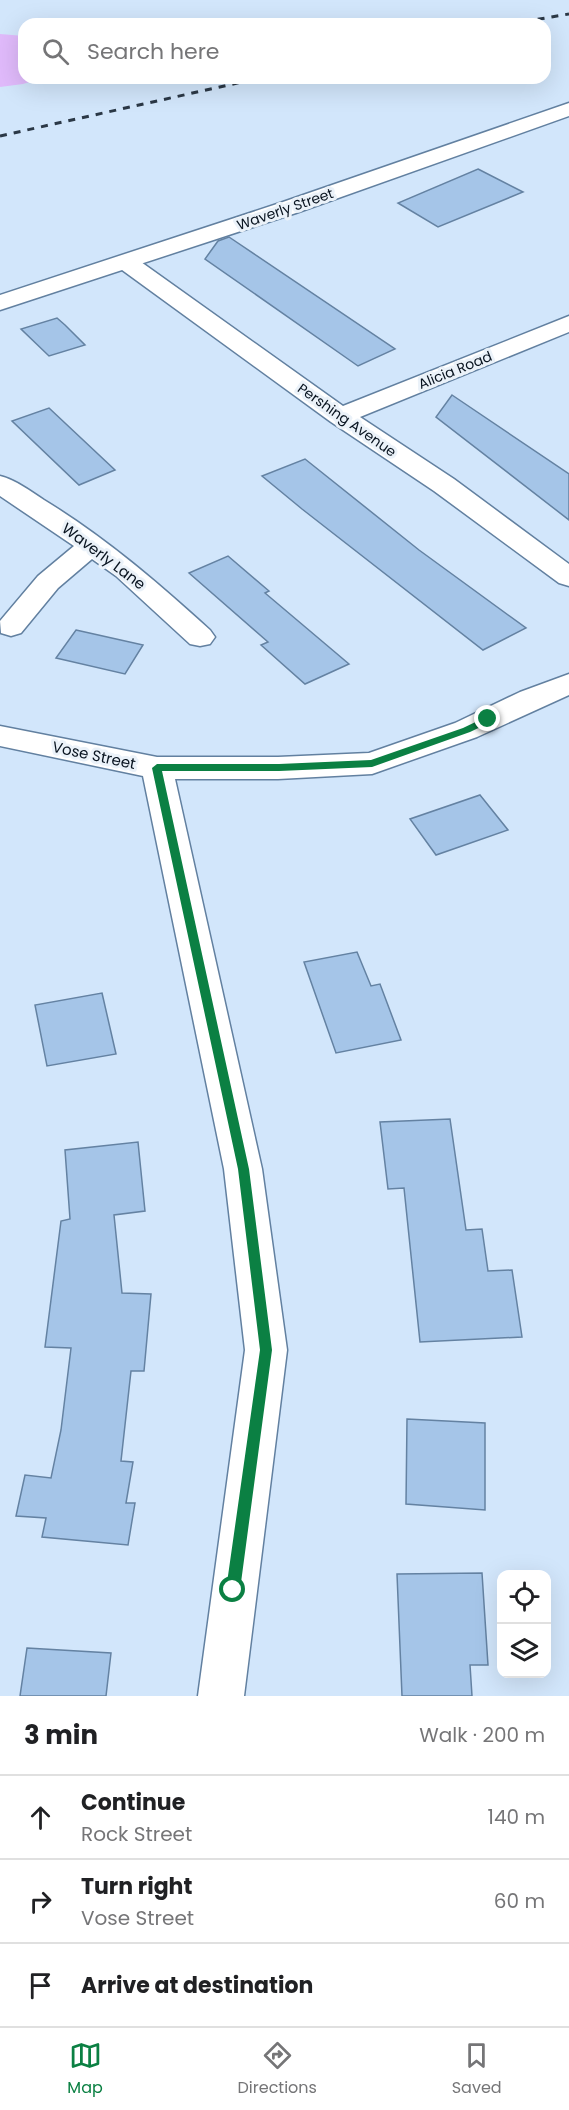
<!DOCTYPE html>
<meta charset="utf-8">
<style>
body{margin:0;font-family:Poppins,sans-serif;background:#f2f2f2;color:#202124}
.controls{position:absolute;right:18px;bottom:18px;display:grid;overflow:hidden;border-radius:12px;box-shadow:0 6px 24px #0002}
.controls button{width:54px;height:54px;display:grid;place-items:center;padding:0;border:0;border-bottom:2px solid #e0e0e0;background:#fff;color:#202124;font:30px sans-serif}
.stop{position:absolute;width:18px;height:18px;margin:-14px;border:4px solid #0b8043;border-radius:50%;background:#fff}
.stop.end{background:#0b8043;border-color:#fff;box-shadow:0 2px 6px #0008}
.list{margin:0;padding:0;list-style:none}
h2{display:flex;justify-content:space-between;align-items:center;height:78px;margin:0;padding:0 24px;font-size:26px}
h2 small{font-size:20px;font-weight:400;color:#757577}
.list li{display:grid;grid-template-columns:39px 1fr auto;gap:18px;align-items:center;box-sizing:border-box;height:84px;padding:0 24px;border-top:2px solid #e0e0e0}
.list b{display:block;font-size:22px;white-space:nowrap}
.list p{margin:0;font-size:20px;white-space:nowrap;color:#757577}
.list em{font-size:20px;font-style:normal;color:#757577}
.icon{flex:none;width:33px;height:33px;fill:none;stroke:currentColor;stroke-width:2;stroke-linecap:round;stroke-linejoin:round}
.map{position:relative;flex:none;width:569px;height:1696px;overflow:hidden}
.search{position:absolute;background:#fff;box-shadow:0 6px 24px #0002;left:18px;right:18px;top:18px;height:66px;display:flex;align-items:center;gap:15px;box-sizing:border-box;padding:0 21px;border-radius:18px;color:#757577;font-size:22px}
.sheet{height:330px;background:#fff}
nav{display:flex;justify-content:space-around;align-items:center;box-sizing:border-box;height:84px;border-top:2px solid #e0e0e0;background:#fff;font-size:16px;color:#757577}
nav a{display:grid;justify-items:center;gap:3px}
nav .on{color:#0b8043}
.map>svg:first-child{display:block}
.water{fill:#e0bafb}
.building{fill:#a5c5e8;stroke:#6482a2;stroke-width:1.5}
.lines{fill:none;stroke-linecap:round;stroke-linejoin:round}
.minor-casing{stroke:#6280a0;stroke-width:3}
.major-casing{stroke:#6280a0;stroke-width:3}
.minor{fill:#fff;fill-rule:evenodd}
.major{fill:#fff;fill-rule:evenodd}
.rail{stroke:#2b3846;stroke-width:3;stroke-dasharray:7 7;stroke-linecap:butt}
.route{fill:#0b8043}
.labels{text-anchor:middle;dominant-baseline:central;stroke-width:6;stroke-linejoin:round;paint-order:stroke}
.far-street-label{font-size:14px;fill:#08131f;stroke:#ebf2f9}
.street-label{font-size:15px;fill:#08131f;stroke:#ebf2f9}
</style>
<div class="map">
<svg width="569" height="1696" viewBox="0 0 569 1696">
<rect width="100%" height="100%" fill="#d2e6fb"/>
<path class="water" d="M0 34 24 36V78H43L23 84 0 87Z"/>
<g class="building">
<path d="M478 169 523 192 438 227 398 203Z"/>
<path d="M229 237 395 349 358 366 205 259 218 241Z"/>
<path d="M57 318 65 325 85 345 49 356 21 329Z"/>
<path d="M452 395 569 474V520L436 417Z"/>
<path d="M49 408 115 470 79 485 12 421Z"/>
<path d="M305 459 419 550 526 628 483 650 302 509 262 476Z"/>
<path d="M228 556 269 591 265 593 349 664 305 684 261 645 268 642 189 573Z"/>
<path d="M76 630 143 645 125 674 56 658Z"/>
<path d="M480 795 508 830 436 855 410 819Z"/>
<path d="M357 952 371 986 380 984 401 1040 336 1053 304 962Z"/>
<path d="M102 993 116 1054 47 1066 35 1005Z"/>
<path d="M450 1119 466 1230 482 1229 488 1271 512 1270 522 1337 420 1342 404 1188 388 1189 380 1122Z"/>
<path d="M138 1142 145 1211 114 1215 122 1293 151 1294 144 1371H131L121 1461 133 1462 126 1503H135L128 1545 42 1537 46 1518 16 1516 25 1475 51 1478 61 1430 71 1348 45 1347 61 1221 70 1219 65 1150Z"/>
<path d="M407 1419 485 1423V1510L406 1504Z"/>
<path d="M482 1573 488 1665H470L472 1696H402L397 1574Z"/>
<path d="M27 1648 111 1653 106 1696H20Z"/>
</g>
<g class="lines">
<g class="minor-casing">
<g id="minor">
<path d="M126 255 134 257 343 406 569 316V332L360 417 454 479 569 564V586L559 583 434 491 331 422 118 267 114 262 118 257Z"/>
<path d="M0 476C16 480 30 491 44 500 105 537 158 583 210 630L215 637 210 644 200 646 190 644 116 576 92 559 58 588 21 633 11 636 1 633 0 621 38 576 74 546 0 496Z"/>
<path d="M569 674V695L477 737 372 774 278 779H175L262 1169 287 1350 244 1696H198L245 1350 224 1169 143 776 0 746V726L157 757H278L369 753 455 723 520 692Z"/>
</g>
</g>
<g class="major-casing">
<path id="major" d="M569 103V116L296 213 0 310V295L280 203Z"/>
</g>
<use href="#minor" class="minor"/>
<use href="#major" class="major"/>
<g class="rail">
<path d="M510 24 569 14"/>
<path d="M0 136 260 78"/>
</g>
</g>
<path class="route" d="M488 716 491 717V722L470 732 372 767 279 771H162L249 1169 272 1350 240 1590 238 1594 233 1596 228 1594 226 1590 260 1350 238 1169 152 768 157 764H279L371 760 463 728Z"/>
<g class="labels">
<g class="far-street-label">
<text transform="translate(285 209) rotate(-19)">Waverly Street</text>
<text transform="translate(455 370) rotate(-22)">Alicia Road</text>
<text transform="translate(347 420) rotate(35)">Pershing Avenue</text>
</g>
<g class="street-label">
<text transform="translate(104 556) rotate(37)">Waverly Lane</text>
<text transform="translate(94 755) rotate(12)">Vose Street</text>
</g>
</g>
</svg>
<div class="controls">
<button><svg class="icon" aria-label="locate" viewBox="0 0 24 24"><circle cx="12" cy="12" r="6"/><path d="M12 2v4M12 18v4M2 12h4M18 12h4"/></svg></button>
<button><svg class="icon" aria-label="layers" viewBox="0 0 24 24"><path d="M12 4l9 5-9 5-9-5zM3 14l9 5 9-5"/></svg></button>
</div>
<div class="stop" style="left:233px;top:1590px"></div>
<div class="stop end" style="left:488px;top:719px"></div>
<div class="search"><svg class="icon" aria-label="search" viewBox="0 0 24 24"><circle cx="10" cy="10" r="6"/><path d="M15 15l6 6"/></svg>Search here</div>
</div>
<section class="sheet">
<h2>3 min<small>Walk · 200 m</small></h2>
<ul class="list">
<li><svg class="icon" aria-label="ahead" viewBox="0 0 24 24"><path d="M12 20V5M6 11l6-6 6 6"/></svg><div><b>Continue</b><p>Rock Street</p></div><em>140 m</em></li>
<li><svg class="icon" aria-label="right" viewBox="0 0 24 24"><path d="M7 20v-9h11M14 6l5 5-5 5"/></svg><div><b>Turn right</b><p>Vose Street</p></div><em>60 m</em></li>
<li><svg class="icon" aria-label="arrive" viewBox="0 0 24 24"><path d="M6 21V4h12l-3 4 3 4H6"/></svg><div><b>Arrive at destination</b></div></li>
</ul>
</section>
<nav>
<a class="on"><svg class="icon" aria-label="map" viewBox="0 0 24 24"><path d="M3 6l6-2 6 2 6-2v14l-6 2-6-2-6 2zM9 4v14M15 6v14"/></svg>Map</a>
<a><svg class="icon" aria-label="directions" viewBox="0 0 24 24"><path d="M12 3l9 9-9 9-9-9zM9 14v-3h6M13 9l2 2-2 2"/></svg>Directions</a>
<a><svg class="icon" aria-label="saved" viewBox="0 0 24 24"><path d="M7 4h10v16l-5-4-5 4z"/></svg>Saved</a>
</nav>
